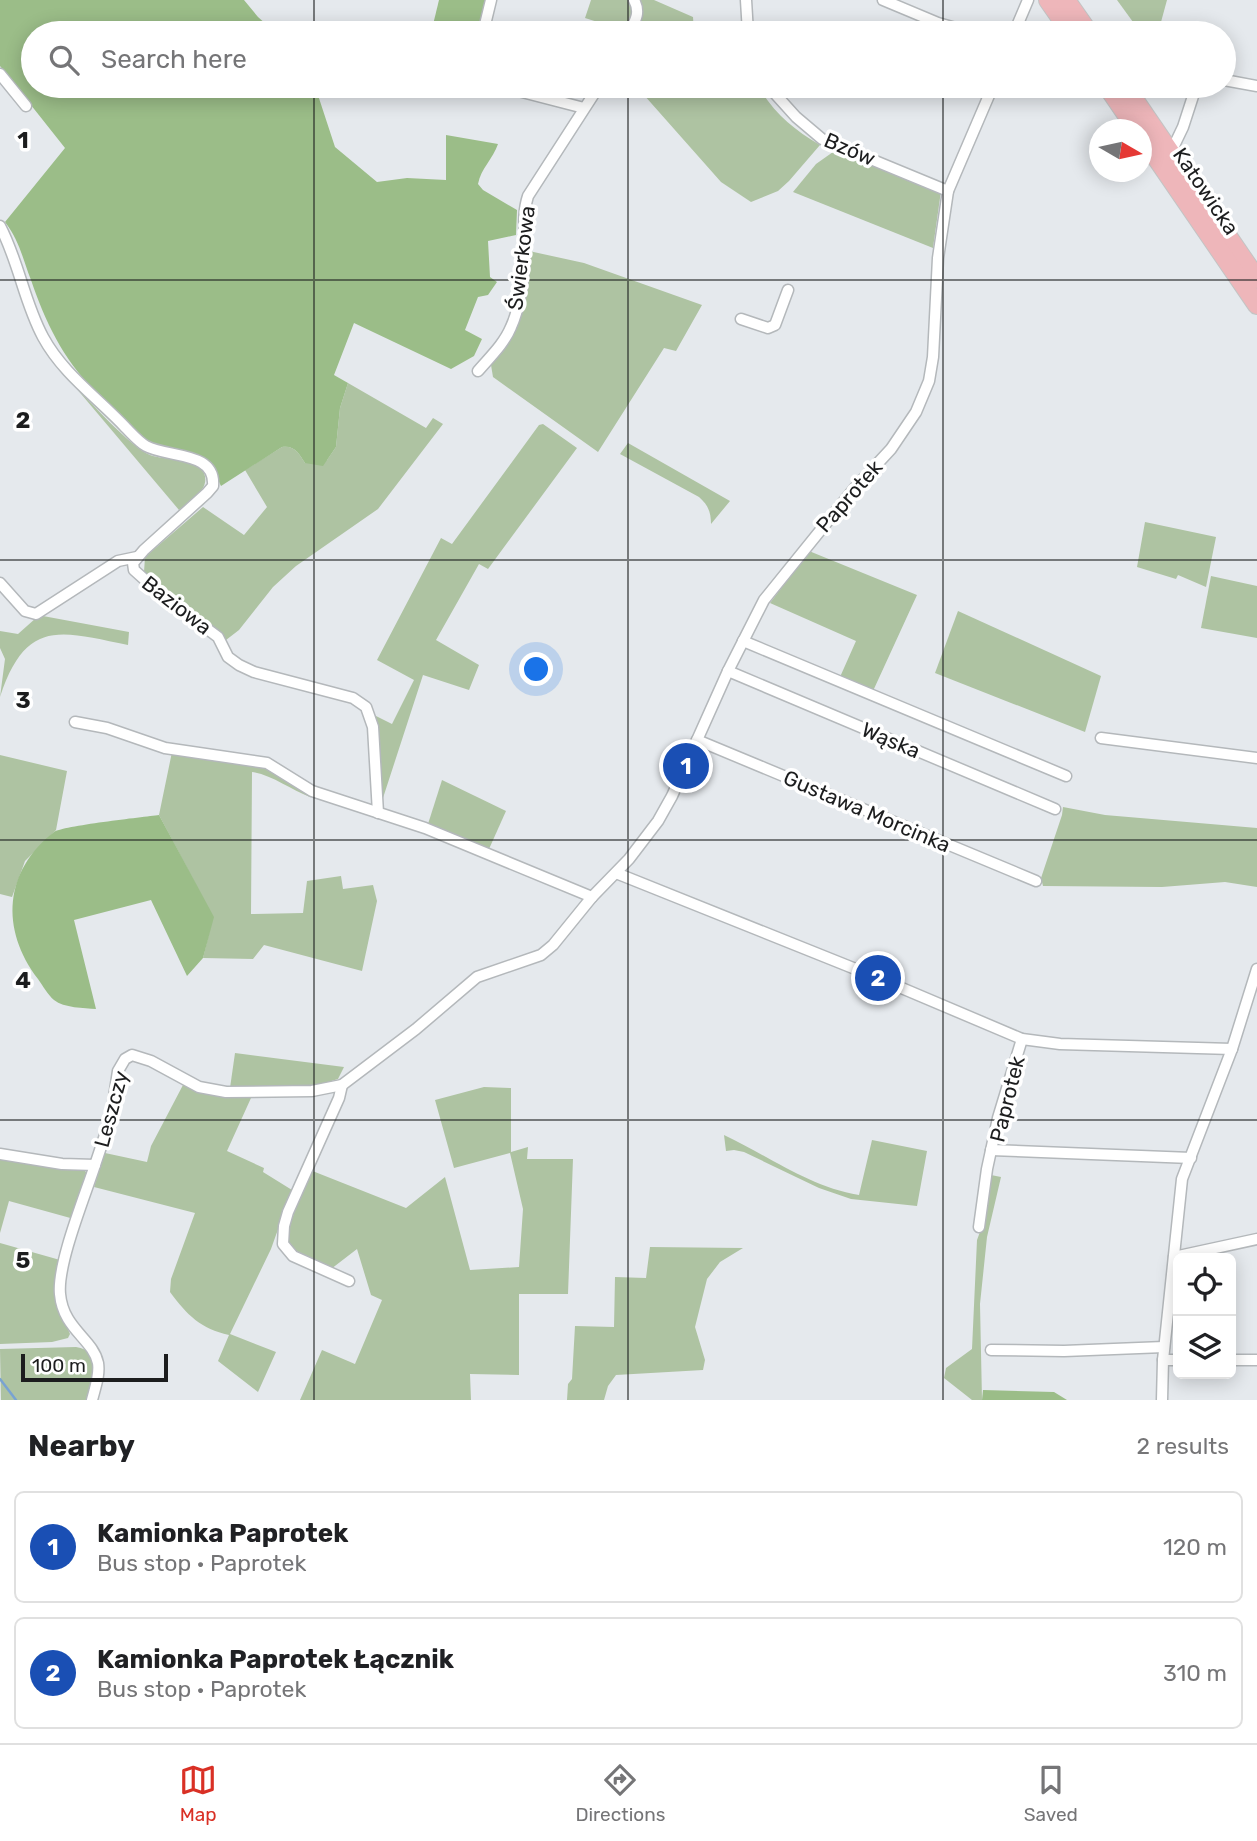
<!DOCTYPE html>
<meta charset="utf-8">
<style>
body{margin:0;font-family:Rubik,sans-serif;background:#f6f6f6;color:#202124}
.controls{position:absolute;right:21px;bottom:21px;display:grid;overflow:hidden;border-radius:10px;box-shadow:0 4px 18px #0003}
.controls button{width:63px;height:63px;display:grid;place-items:center;padding:0;border:0;border-bottom:2px solid #e0e0e0;background:#fff;color:#202124;font:35px sans-serif}
.compass{position:absolute;left:1089px;top:119px;width:63px;height:63px;border-radius:50%;background:#fff;box-shadow:0 4px 18px #0003;rotate:99deg}
.scale{position:absolute;left:21px;bottom:18px;width:147px;box-sizing:border-box;padding-left:7px;border:4px solid #1c1d1e;border-top:0;font-size:19px;line-height:24px;white-space:nowrap;color:#1c1d1e;-webkit-text-stroke:5px #fff;paint-order:stroke}
.you{position:absolute;left:537px;top:670px;width:24px;height:24px;margin:-18px;border:5px solid #fff;border-radius:50%;background:#1a73e8;box-shadow:0 0 0 10px #1a73e833}
.badge{display:grid;place-items:center;width:46px;height:46px;border-radius:50%;background:#d93025;color:#fff;font-size:23px;font-weight:700}
.pin{position:absolute;translate:-50% -50%;border:4px solid #fff;box-shadow:0 2px 7px #0006}
.list{margin:0;padding:0;list-style:none}
h2{display:flex;justify-content:space-between;align-items:center;height:91px;margin:0;padding:0 28px;font-size:30px}
h2 small{font-size:23px;font-weight:400;color:#757577}
.list li{display:grid;grid-template-columns:46px 1fr auto;gap:21px;align-items:center;box-sizing:border-box;height:112px;margin:0 14px 14px;padding:0 14px;border:2px solid #e0e0e0;border-radius:10px}
.list b{display:block;font-size:26px;white-space:nowrap}
.list p{margin:0;font-size:23px;white-space:nowrap;color:#757577}
.list em{font-size:23px;font-style:normal;color:#757577}
.icon{flex:none;width:38px;height:38px;fill:none;stroke:currentColor;stroke-width:2;stroke-linecap:round;stroke-linejoin:round}
.map{position:relative;flex:none;width:1257px;height:1400px;overflow:hidden}
.search{position:absolute;background:#fff;box-shadow:0 4px 18px #0003;left:21px;right:21px;top:21px;height:77px;display:flex;align-items:center;gap:18px;box-sizing:border-box;padding:0 24px;border-radius:38px;color:#757577;font-size:26px}
.sheet{height:343px;background:#fff}
nav{display:flex;justify-content:space-around;align-items:center;box-sizing:border-box;height:98px;border-top:2px solid #e0e0e0;background:#fff;font-size:19px;color:#757577}
nav a{display:grid;justify-items:center;gap:4px}
nav .on{color:#d93025}
.map>svg:first-child{display:block}
.green{fill:#aec3a2}
.forest{fill:#9bbd88}
.lines{fill:none;stroke-linecap:round;stroke-linejoin:round}
.stream{stroke:#79a3d2;stroke-width:2.5}
.minor-casing{stroke:#b4b8bb;stroke-width:13}
.primary-casing{stroke:#c4c4c4;stroke-width:20}
.minor{stroke:#fff;stroke-width:10}
.primary{stroke:#eeb6ba;stroke-width:18}
.grid{fill:none;stroke:#1c1d1e;stroke-width:2;stroke-opacity:0.55}
.labels{text-anchor:middle;dominant-baseline:central;stroke-width:7;stroke-linejoin:round;paint-order:stroke}
.street-label{font-size:21px;fill:#1c1d1e;stroke:#fff}
.grid-label{font-size:23px;text-anchor:middle;font-weight:bold;fill:#1c1d1e;stroke:#fff;stroke-width:7;stroke-linejoin:round;paint-order:stroke}
</style>
<div class="map">
<svg width="1257" height="1400" viewBox="0 0 1257 1400">
<rect width="100%" height="100%" fill="#e5e9ed"/>
<g class="green">
<path d="M591 0H630L634 11 624 33 623 30 585 18Z"/>
<path d="M640 0H654L693 17 694 33H634L642 11Z"/>
<path d="M1117 0H1167L1158 33H1141Z"/>
<path d="M636 86H758C774 113 793 129 820 145L789 181 778 191 751 202 721 182Z"/>
<path d="M833 152H841L941 191 933 248 793 192 816 164Z"/>
<path d="M529 251 584 263 702 305 676 351 664 348 598 452 493 377 491 365 505 349 516 328Z"/>
<path d="M71 382C88 399 130 447 150 455 165 461 196 456 204 473 211 490 189 502 179 510Z"/>
<path d="M348 383 426 428 433 418 443 424 378 509 296 566 273 587 239 630 226 640 144 572 145 557 203 507 244 535 267 507 245 470 282 447C295 445 299 454 305 463L327 460 336 447 340 408Z"/>
<path d="M543 424 577 448 488 569 479 564 436 640 479 665 469 690 423 675 382 801 374 715 392 724 414 680 377 660 441 538 452 544 539 425Z"/>
<path d="M628 443 730 501 711 524C711 512 708 505 699 497L620 454Z"/>
<path d="M1145 522 1216 537 1206 587 1178 575 1176 579 1137 567Z"/>
<path d="M809 551 917 595 873 691 840 677 856 641 770 603Z"/>
<path d="M1211 576 1257 586V638L1201 628Z"/>
<path d="M958 611 1101 676 1085 732 935 673Z"/>
<path d="M43 616 129 632 128 645C60 631 26 618 0 697L5 659 0 648V631L18 634 36 618Z"/>
<path d="M172 752 256 762 312 793 310 797C291 790 272 775 252 772L251 914 303 913 307 881 341 876 343 889 373 885 377 901 362 971 264 945 253 959 203 958 213 917 159 815Z"/>
<path d="M0 755 67 771 56 830 25 861 12 897 0 894Z"/>
<path d="M442 780 506 811 489 849 428 824Z"/>
<path d="M1063 807 1105 815 1257 828V887L1225 882 1162 887 1043 886 1041 878 1062 815Z"/>
<path d="M235 1053 344 1067 338 1079 315 1086 230 1088Z"/>
<path d="M183 1085 208 1093 251 1098 227 1151 264 1168 263 1172 292 1190 271 1249 230 1334 276 1352 258 1392 218 1361 229 1335C201 1329 187 1315 170 1292L171 1279 195 1213 94 1187 105 1153 147 1162 151 1146Z"/>
<path d="M484 1087 511 1088V1152L528 1147 527 1159H573L568 1294H519V1375L470 1374 471 1400H300L322 1350 355 1364 382 1300 371 1295 357 1249 331 1269 295 1254 288 1247 286 1235 310 1170 406 1208 445 1177 470 1270 519 1267 523 1209 510 1153 454 1168 435 1100Z"/>
<path d="M724 1135C769 1156 809 1187 859 1195L872 1140 927 1151 917 1206 851 1199 819 1188 744 1152 734 1150 726 1151Z"/>
<path d="M0 1157 82 1168 87 1173 74 1219 9 1201 0 1233Z"/>
<path d="M991 1175 1001 1177 987 1237 980 1304 982 1400H972L944 1378 946 1368 972 1349 977 1240 984 1221Z"/>
<path d="M0 1243 60 1260 59 1309 70 1334 68 1338 52 1342 0 1344Z"/>
<path d="M650 1247 743 1248 720 1262 707 1279 695 1327 705 1360 703 1370 616 1375 608 1386 604 1400H567L568 1384 572 1379 575 1326 614 1327 615 1277 646 1278Z"/>
<path d="M76 1347C103 1350 92 1382 89 1400H1L0 1349Z"/>
</g>
<g class="forest">
<path d="M0 0H244L258 17 276 33H33V86H315L335 147 377 182 407 178 446 180V135L498 144C493 159 481 168 478 184L483 190 517 210 516 235 488 241 490 277 497 282 488 295 478 297 465 330 482 339 474 356 451 369 354 323 334 375 348 383 340 408 336 447 323 466 305 463C299 454 295 445 282 447L221 486C203 442 184 459 149 441 137 434 105 402 94 390 63 359 45 321 31 280 22 257 20 242 5 222L65 148 0 66Z"/>
<path d="M439 0H487L479 33H431Z"/>
<path d="M159 815 214 917 203 958 187 976 151 900 74 920 96 1009C84 1008 64 1008 54 1000 48 995 43 986 38 979 0 929 4 871 54 832 62 826 143 817 159 815Z"/>
<path d="M983 1390 1054 1392 1067 1400H982Z"/>
</g>
<g class="lines">
<path class="stream" d="M0 1379 16 1400"/>
<g class="minor-casing">
<g id="minor">
<path d="M746 0 748 33"/>
<path d="M883 0 938 23 973 33"/>
<path d="M483 33 491 0"/>
<path d="M629 33C635 21 641 13 634 0"/>
<path d="M1014 33 1028 0"/>
<path d="M0 74 26 106"/>
<path d="M1224 80 1257 86"/>
<path d="M499 86 584 108"/>
<path d="M768 86 796 117 822 139 948 191"/>
<path d="M1171 152 1183 127 1195 90 1199 86"/>
<path d="M0 226C19 262 24 302 43 337 63 374 98 398 126 428 132 434 139 442 146 446 168 458 216 451 213 486L207 493 144 550 133 563 134 570 163 596 218 637 228 657 239 665 254 672 353 698 366 707 373 727 378 813"/>
<path d="M741 319 768 328 775 325 788 290"/>
<path d="M478 371C490 357 504 344 511 327 521 305 524 275 525 251 525 232 522 214 528 196L599 86"/>
<path d="M0 583 25 611 36 614 118 561 137 557"/>
<path d="M743 641 1066 776"/>
<path d="M728 671 1055 809"/>
<path d="M75 722 107 728 165 748 267 763 312 791 425 828 592 897"/>
<path d="M1101 738 1257 758"/>
<path d="M697 740 1036 881"/>
<path d="M616 873 878 978 1022 1039 1060 1044 1232 1049"/>
<path d="M342 1085 339 1098 288 1212 284 1226 283 1244 293 1256 349 1281"/>
<path d="M991 1150 1191 1158"/>
<path d="M0 1154 62 1164 95 1165 111 1117 118 1071 125 1059 132 1055 151 1061 199 1087 226 1092 312 1091 342 1085 416 1029 477 977 541 955 553 945 592 897 629 859 658 821 672 796 728 671 764 600 853 490 891 449 916 412 929 381 933 357 938 258 948 191 993 86"/>
<path d="M979 1227 987 1169 998 1118 1022 1039"/>
<path d="M1174 1257 1257 1239"/>
<path d="M991 1350 1064 1351 1164 1347"/>
<path d="M1163 1360H1178"/>
<path d="M1231 1360H1257"/>
<path d="M92 1400C95 1388 100 1375 98 1363 93 1339 63 1329 60 1294 57 1264 85 1196 95 1165"/>
<path d="M1162 1400 1163 1360 1182 1179 1232 1049 1257 969"/>
</g>
</g>
<g class="primary-casing">
<g id="primary">
<path d="M1048 0 1071 33"/>
<path d="M1066 0 1089 33"/>
<path d="M1107 86 1137 130"/>
<path d="M1125 86 1257 279"/>
<path d="M1142 137 1257 305"/>
</g>
</g>
<use href="#minor" class="minor"/>
<use href="#primary" class="primary"/>
</g>
<path class="grid" d="M314 0V33M628 0V33M943 0V33M314 86V1400M628 86V1400M943 86V1400M0 280H1257M0 560H1257M0 840H1257M0 1120H1257"/>
<g class="labels">
<g class="street-label">
<text transform="translate(850 149) rotate(23)">Bzów</text>
<text transform="translate(1206 191) rotate(56)">Katowicka</text>
<text transform="translate(521 258) rotate(-83)">Świerkowa</text>
<text transform="translate(849 496) rotate(-49)">Paprotek</text>
<text transform="translate(177 605) rotate(38)">Baziowa</text>
<text transform="translate(891 740) rotate(23)">Wąska</text>
<text transform="translate(867 811) rotate(23)">Gustawa Morcinka</text>
<text transform="translate(1007 1099) rotate(-76)">Paprotek</text>
<text transform="translate(111 1109) rotate(-75)">Leszczy</text>
</g>
</g>
<g class="grid-label">
<text x="23" y="148">1</text>
<text x="23" y="428">2</text>
<text x="23" y="708">3</text>
<text x="23" y="988">4</text>
<text x="23" y="1268">5</text>
</g>
</svg>
<div class="controls">
<button><svg class="icon" aria-label="locate" viewBox="0 0 24 24"><circle cx="12" cy="12" r="6"/><path d="M12 2v4M12 18v4M2 12h4M18 12h4"/></svg></button>
<button><svg class="icon" aria-label="layers" viewBox="0 0 24 24"><path d="M12 4l9 5-9 5-9-5zM3 14l9 5 9-5"/></svg></button>
</div>
<svg class="compass" viewBox="-18 -18 36 36"><path d="M0-13l5 13h-10z" fill="#e53935"/><path d="M0 13l5-13h-10z" fill="#757577"/></svg>
<div class="scale">100 m</div>
<div class="you"></div>
<div class="pin badge" style="left:686px;top:766px;background:#1a4fb4">1</div>
<div class="pin badge" style="left:878px;top:978px;background:#1a4fb4">2</div>
<div class="search"><svg class="icon" aria-label="search" viewBox="0 0 24 24"><circle cx="10" cy="10" r="6"/><path d="M15 15l6 6"/></svg>Search here</div>
</div>
<section class="sheet">
<h2>Nearby<small>2 results</small></h2>
<ul class="list">
<li><span class="badge" style="background:#1a4fb4">1</span><div><b>Kamionka Paprotek</b><p>Bus stop · Paprotek</p></div><em>120 m</em></li>
<li><span class="badge" style="background:#1a4fb4">2</span><div><b>Kamionka Paprotek Łącznik</b><p>Bus stop · Paprotek</p></div><em>310 m</em></li>
</ul>
</section>
<nav>
<a class="on"><svg class="icon" aria-label="map" viewBox="0 0 24 24"><path d="M3 6l6-2 6 2 6-2v14l-6 2-6-2-6 2zM9 4v14M15 6v14"/></svg>Map</a>
<a><svg class="icon" aria-label="directions" viewBox="0 0 24 24"><path d="M12 3l9 9-9 9-9-9zM9 14v-3h6M13 9l2 2-2 2"/></svg>Directions</a>
<a><svg class="icon" aria-label="saved" viewBox="0 0 24 24"><path d="M7 4h10v16l-5-4-5 4z"/></svg>Saved</a>
</nav>
